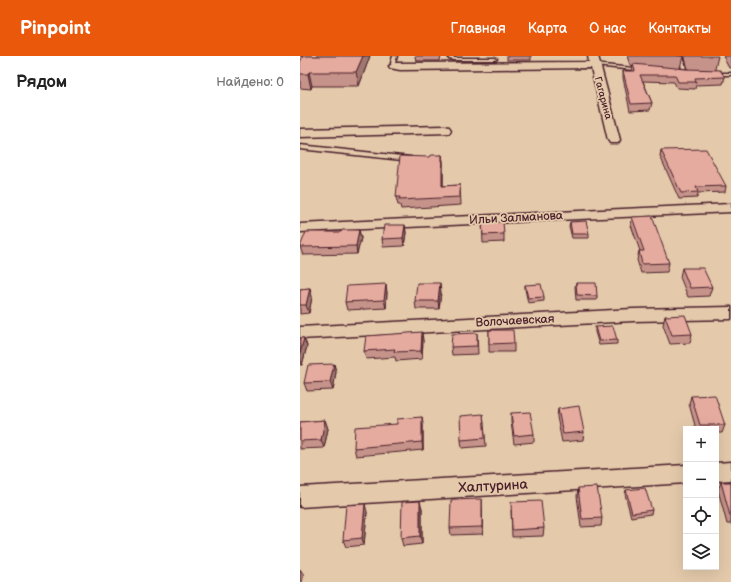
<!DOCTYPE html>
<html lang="ru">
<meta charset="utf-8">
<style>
body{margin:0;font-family:"Balsamiq Sans",sans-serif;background:#f2f2f2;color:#222}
.controls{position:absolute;right:12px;bottom:12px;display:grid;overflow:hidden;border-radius:0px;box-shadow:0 4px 16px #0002}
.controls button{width:36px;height:36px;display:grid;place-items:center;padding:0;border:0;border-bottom:1px solid #e0e0e0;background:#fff;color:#222;font:20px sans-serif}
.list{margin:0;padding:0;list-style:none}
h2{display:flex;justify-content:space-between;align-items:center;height:52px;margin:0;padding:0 16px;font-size:17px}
h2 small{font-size:13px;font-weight:400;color:#767676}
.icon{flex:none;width:22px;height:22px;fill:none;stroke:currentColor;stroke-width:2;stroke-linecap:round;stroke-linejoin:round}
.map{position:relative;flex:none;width:431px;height:526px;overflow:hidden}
header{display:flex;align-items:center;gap:24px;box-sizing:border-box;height:56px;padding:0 20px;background:#ea580c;color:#fff}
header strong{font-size:19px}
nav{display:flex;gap:22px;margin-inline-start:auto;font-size:14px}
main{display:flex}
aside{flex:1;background:#fff}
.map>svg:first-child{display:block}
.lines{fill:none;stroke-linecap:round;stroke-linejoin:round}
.lane-casing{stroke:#4a1f2b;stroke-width:3}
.street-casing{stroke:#4a1f2b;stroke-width:3}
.lane{fill:#e4caab;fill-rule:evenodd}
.street{fill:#e4caab;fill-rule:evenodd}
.wall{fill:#c59389;stroke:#4a1f2b}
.shaded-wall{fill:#a0786f;stroke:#4a1f2b}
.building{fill:#e5ab9f;stroke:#4a1f2b}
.labels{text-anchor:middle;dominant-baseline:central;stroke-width:3.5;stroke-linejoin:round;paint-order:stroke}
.far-street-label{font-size:10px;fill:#4a1f2b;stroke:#e4caab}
.street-label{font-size:12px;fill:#4a1f2b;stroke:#e4caab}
.near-street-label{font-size:14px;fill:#4a1f2b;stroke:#e4caab}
</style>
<header>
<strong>Pinpoint</strong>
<nav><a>Главная</a><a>Карта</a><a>О нас</a><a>Контакты</a></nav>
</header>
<main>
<aside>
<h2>Рядом<small>Найдено: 0</small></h2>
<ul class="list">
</ul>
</aside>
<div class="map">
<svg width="431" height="526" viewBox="0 0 431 526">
<rect width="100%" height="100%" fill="#e4caab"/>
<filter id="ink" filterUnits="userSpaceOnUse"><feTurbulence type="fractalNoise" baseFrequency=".025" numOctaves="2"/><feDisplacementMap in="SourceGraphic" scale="8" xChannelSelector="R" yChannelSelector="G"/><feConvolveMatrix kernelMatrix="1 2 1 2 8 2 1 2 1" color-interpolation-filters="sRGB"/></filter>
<g filter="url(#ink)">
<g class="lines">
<g class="lane-casing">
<g id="lane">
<path d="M93 0H97L95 7 96 10 94 11H92L91 7Z"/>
<path d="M149 0H153L154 2H195L197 3 195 4H154L149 3Z"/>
<path d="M379 0H383L387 18 383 17Z"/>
<path d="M293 8 344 13 346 14 344 15 295 10H293Z"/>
<path d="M411 17H431V19H413L411 18Z"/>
<path d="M0 89 111 101 114 103 111 105 0 93Z"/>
</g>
</g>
<g class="street-casing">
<g id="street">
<path d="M288 0H298L320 84 318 87H310L308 84 291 12 100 14 90 12 89 10 94 7 289 6Z"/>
<path d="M145 70 149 71 151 74 149 77 0 81V73Z"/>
<path d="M431 148V156L0 176V168Z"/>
<path d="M431 251V263L333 265 0 283V271L333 253Z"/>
<path d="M431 406V424L416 425V407Z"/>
<path d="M386 409V427L0 451V431Z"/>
</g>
</g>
<use href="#lane" class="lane"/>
<use href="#street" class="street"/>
</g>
<g class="wall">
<path d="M0 0H70L59 30H12L11 33 0 32V6L3 0Z"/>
<path d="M115 0H141L140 5H116Z"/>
<rect x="207" y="0" width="24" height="4"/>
<path d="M327 0H383L380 12 388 13 385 2V0H418L415 13 425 21 423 28 396 29 395 33 377 32 374 26 343 25 352 47 350 54 330 55 323 22V15H332L333 10 330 9Z"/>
<path d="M423 0H431V12H429Z"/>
<path d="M361 94 426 130 425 136 398 137 397 142 379 143 360 100Z"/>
<path d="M142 99 143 106V130L160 129 161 149 101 153 100 149H98L96 141 129 101Z"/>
<path d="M332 161 369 207 367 216 341 217 337 204 339 195H340L331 169Z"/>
<path d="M182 166 204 178V186L183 187Z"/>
<path d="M270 166 289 178V182H272L269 170Z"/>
<path d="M105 169 106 177 104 190 83 191 82 183Z"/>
<path d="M59 174 61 182 57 198 3 199 0 191 41 176Z"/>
<path d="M382 212 412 231 409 240 388 241 380 221Z"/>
<path d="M276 227 297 240V244H276L275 231Z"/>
<path d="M225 229 244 241V245L228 247 225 233Z"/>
<path d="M10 232 12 241 9 257 0 258V233Z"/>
<path d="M87 236 86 252 47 254 45 246Z"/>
<path d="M141 236 139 253H116L115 245Z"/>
<path d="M365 260 392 278 390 287 370 288 363 269Z"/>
<path d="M295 271 317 284V288L299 289 295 276Z"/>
<path d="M189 274 214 287V296H189Z"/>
<path d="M177 277 178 298 152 299 151 291Z"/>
<path d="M0 282H4L7 290 2 309H0Z"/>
<path d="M123 284 122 303 96 305 95 301 66 303 64 295Z"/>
<path d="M34 308 36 316 33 334 7 335 4 327Z"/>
<path d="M391 340 425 369 422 377H416V373H396L389 348Z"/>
<path d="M258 353 284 376 283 384 262 386 257 361Z"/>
<path d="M211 357 234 378V386L214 388 211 366Z"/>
<path d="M183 358 186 390 162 392 161 384Z"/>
<path d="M122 361 123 369V394L56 400 54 392 97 368Z"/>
<path d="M25 364 28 373 24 392 0 393V366Z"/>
<path d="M421 426H431V468H427L418 434Z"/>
<path d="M278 432 302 462 301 470 281 471 277 440Z"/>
<path d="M326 434 352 454 351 458 331 461 325 438Z"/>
<path d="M182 451 183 478 151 479 150 472Z"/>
<path d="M122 452V488L103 490 101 482Z"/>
<path d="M211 454 244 472 243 480 212 481Z"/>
<path d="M67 456 64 489 46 491 43 484Z"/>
</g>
<g class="shaded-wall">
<path d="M63 0H70L59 30 56 16Z"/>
<path d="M9 16 12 30 11 33 8 18Z"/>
<path d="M142 99 143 106V138L142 130Z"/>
<path d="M105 169 106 177 104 190 103 182Z"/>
<path d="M59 174 61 182 57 198 56 190Z"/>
<path d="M140 227 141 236 139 253 138 245Z"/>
<path d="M86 228 87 236 86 252 84 244Z"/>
<path d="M10 232 12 241 9 257 6 249Z"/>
<path d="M122 276 123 284 122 303 121 295Z"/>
<path d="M4 282 7 290 2 309 0 303V297Z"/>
<path d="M34 308 36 316 33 334 30 326Z"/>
<path d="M122 361 123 369V394L122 386Z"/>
<path d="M25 364 28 373 24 392 21 384Z"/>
<path d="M182 443V451L183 478 182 471Z"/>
<path d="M120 445 122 452V488L120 480Z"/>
<path d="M65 448 67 456 64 489 62 482Z"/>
<path d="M0 513 4 519 2 526H0Z"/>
</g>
<g class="building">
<path d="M3 0H63L56 16H9L8 18H0V6Z"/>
<path d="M333 8 386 13 420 14 425 21 395 22 396 26H378L375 19H340L352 47 331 48 323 15H335Z"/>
<path d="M406 93 426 130 396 131 398 136 381 137 361 94Z"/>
<path d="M132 99H142V130L160 129V141L99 144 100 141H96L100 100 129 101Z"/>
<path d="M352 160 369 207 342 208 339 195H344L332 161Z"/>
<path d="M286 165 289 178H272L270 166Z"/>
<path d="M182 166H203L204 178 183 179Z"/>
<path d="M84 169H105L103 182 82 183Z"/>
<path d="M42 174H59L56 190 0 191 6 176H41Z"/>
<path d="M382 212H403L412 231 390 232Z"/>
<path d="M117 227H140L138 245H115Z"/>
<path d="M276 227H296L297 240 277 239Z"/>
<path d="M86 228 84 244 45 246 47 230Z"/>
<path d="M241 228 244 241 228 242 225 229Z"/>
<path d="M10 232 6 249H0V233Z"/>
<path d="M385 259 392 278 372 279 365 260Z"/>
<path d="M313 270 317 284 299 285 295 271Z"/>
<path d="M189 274H213L214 287 189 288Z"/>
<path d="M122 276 121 295 94 296 95 293 64 295 66 280Z"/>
<path d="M177 277V290L151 291 152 278Z"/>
<path d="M0 282H4L0 297Z"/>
<path d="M34 308 30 326 4 327 8 309Z"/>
<path d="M415 339 425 369H400L391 340Z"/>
<path d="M279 350 284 376 263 378 258 353Z"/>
<path d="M230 356 234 378 214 380 211 357Z"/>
<path d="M183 358 185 382 161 384 160 360Z"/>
<path d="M122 361V386L54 392 55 371 97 368V363Z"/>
<path d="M25 364 21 384 0 385V366Z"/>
<path d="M421 426H431V460H430Z"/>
<path d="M297 431 302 462 282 463 278 432Z"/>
<path d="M345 432 352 454 332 457 326 434Z"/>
<path d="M182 443V471L150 472 151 444Z"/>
<path d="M120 445V480L101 482 102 446Z"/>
<path d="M241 445 244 472 212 474 211 446Z"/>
<path d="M65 448 62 482 43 484 46 449Z"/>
</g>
</g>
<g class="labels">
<g class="far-street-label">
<text transform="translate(303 42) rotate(75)">Гагарина</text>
</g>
<g class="street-label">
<text transform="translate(216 162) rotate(-3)">Ильи Залманова</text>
<text transform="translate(215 265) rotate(-3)">Волочаевская</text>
</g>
<g class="near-street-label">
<text transform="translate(193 430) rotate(-3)">Халтурина</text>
</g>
</g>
</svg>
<div class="controls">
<button>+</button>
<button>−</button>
<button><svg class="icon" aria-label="locate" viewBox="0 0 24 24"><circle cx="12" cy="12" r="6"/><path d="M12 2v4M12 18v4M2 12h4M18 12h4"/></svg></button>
<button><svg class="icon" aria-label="layers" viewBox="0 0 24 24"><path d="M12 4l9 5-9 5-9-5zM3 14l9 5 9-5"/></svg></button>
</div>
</div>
</main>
